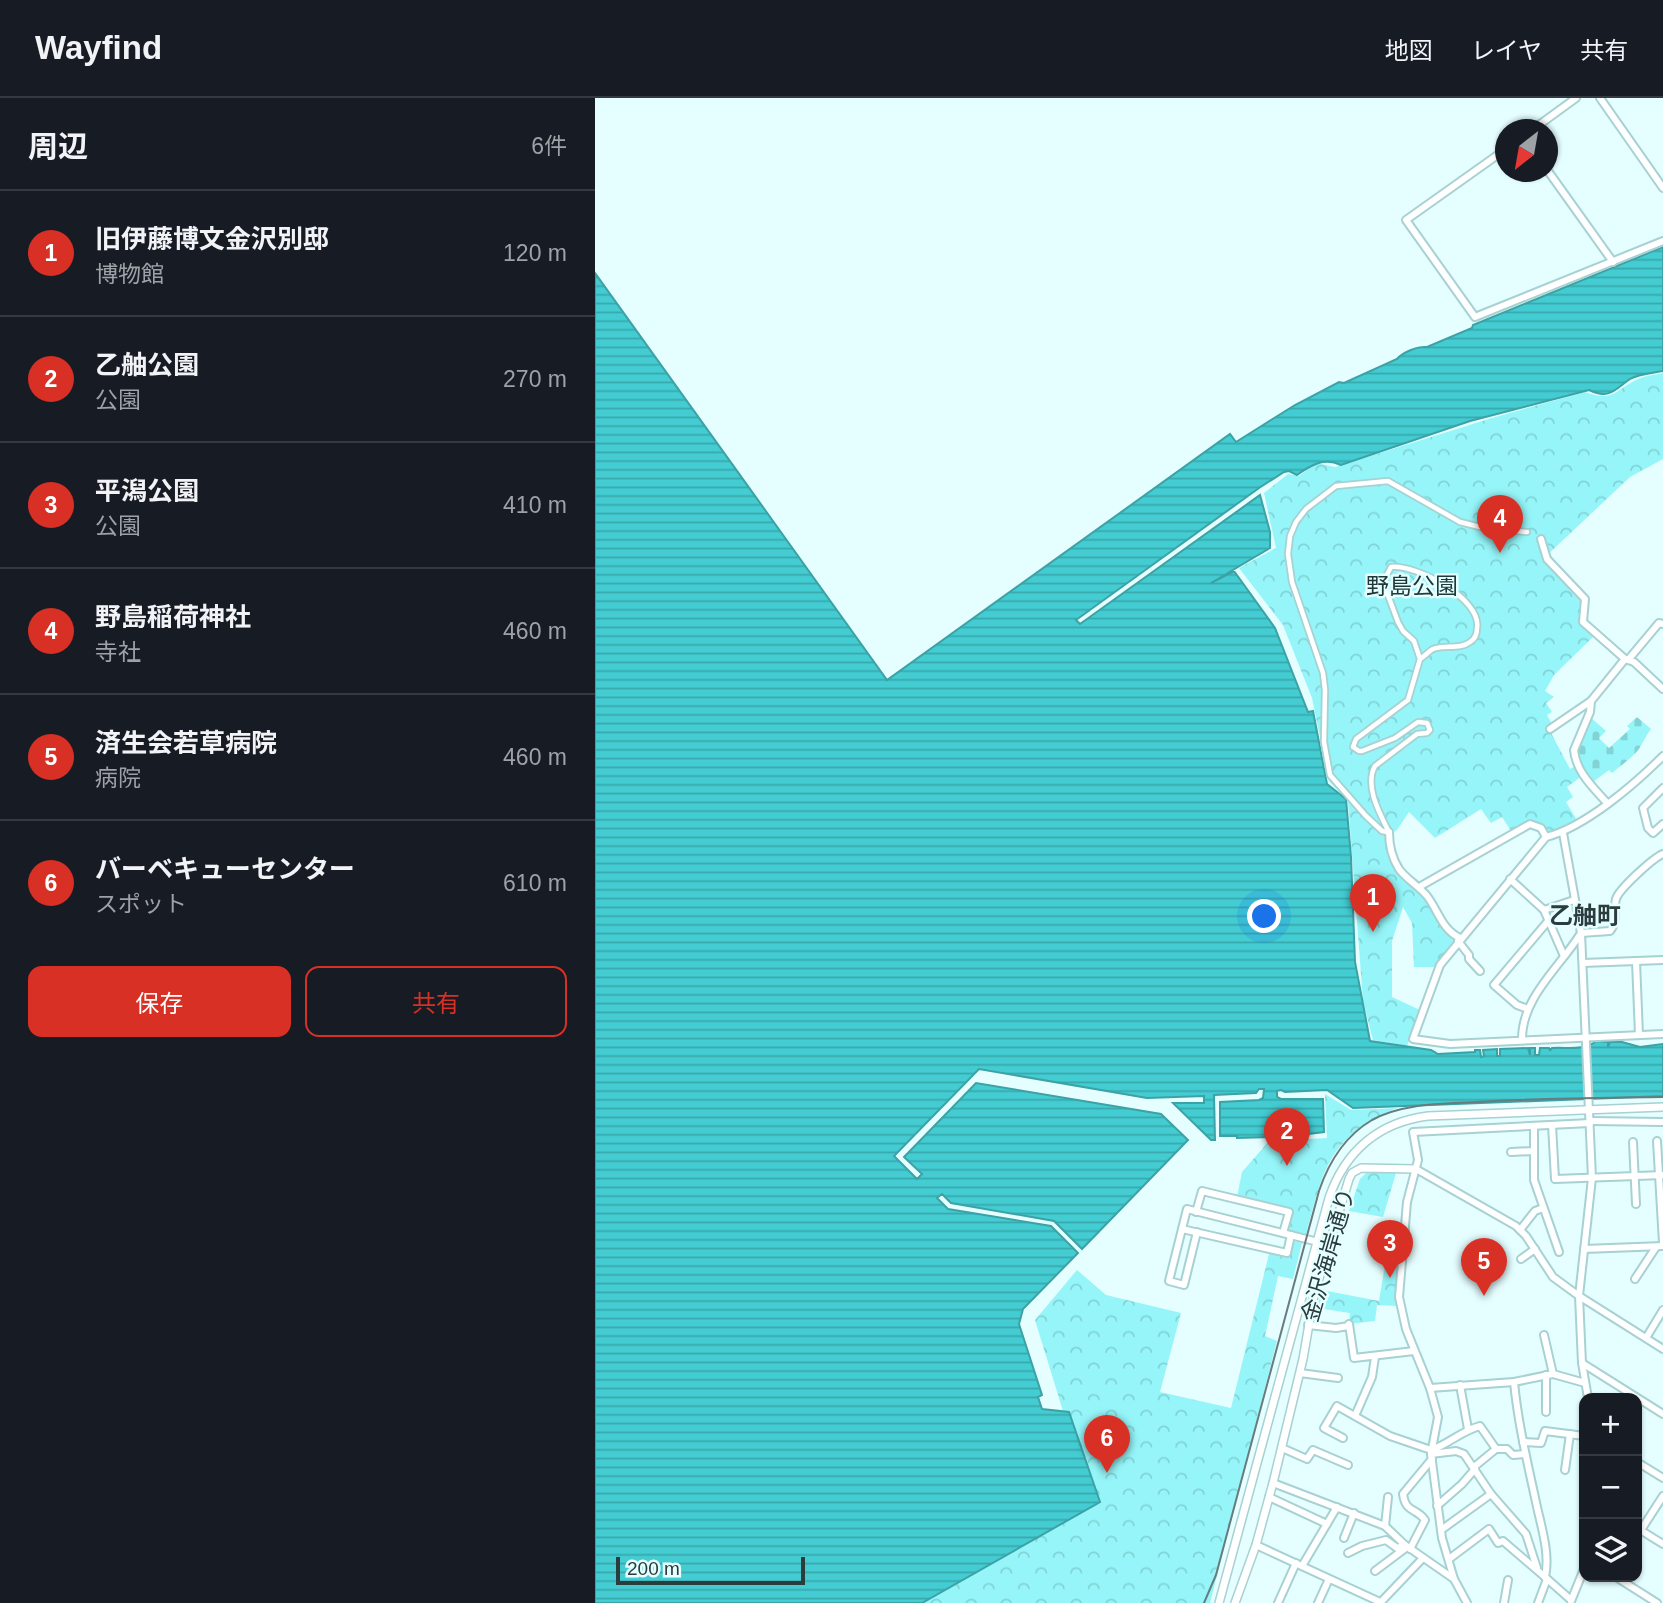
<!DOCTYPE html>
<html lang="ja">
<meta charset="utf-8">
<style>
body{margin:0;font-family:Arial,"Noto Sans JP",sans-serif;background:#242831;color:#f1f3f6}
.controls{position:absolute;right:21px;bottom:21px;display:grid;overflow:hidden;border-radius:14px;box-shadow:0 2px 5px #0004}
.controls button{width:63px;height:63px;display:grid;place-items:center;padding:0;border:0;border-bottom:2px solid #363941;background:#171b24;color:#f1f3f6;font:35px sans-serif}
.compass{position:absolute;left:900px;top:21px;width:63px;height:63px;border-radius:50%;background:#171b24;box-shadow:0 2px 5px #0004;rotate:211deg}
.scale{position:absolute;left:21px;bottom:18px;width:189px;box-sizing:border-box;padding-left:7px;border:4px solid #2b3c3d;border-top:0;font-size:19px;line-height:24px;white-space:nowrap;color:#2b3c3d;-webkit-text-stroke:5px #e5feff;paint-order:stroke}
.you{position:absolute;left:670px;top:819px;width:24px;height:24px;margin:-18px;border:5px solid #fff;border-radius:50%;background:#1a73e8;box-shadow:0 0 0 10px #1a73e833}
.badge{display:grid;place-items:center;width:46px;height:46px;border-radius:50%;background:#d93025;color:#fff;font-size:23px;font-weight:700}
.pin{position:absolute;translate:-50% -58px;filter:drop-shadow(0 2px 4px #0008)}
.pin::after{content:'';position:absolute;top:37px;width:24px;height:21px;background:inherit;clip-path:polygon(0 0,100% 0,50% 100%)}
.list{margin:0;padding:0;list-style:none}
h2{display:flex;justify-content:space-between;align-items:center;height:91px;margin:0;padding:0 28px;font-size:30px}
h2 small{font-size:23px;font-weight:400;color:#9ea1a6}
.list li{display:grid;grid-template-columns:46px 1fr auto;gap:21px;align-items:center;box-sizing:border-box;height:126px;padding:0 28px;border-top:2px solid #363941}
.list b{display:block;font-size:26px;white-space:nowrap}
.list p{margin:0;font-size:23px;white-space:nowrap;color:#9ea1a6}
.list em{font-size:23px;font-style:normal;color:#9ea1a6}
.actions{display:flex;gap:14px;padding:21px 28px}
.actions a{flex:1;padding:16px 0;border:2px solid #d93025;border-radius:14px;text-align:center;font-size:24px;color:#d93025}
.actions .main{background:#d93025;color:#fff}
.icon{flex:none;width:38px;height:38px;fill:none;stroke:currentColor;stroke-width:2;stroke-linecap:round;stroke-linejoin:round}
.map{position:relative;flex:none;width:1068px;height:1505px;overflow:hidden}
header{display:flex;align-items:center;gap:42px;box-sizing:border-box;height:98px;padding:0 35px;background:#171b24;border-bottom:2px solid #363941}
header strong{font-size:33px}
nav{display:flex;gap:38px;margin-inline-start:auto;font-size:24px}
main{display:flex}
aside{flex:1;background:#171b24}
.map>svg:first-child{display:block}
.cemetery{fill:url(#cemetery-stones)}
.park{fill:url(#park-crowns)}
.water{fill:url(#water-rules);stroke:#3ca2a5;stroke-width:2}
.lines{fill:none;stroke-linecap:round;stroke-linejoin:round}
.pedestrian-casing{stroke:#a7d1d2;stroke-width:8}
.minor-casing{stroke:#a7d1d2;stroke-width:10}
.tertiary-casing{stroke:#a7d1d2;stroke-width:10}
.pedestrian{stroke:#fff;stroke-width:4.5}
.minor{stroke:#fff;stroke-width:6}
.tertiary{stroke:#fff;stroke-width:7}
.tram{stroke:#687c7d;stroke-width:2}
.labels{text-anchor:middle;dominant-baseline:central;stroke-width:5;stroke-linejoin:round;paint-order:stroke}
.park-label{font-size:23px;fill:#203838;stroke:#e5feff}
.street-label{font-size:23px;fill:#2b3c3d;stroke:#e5feff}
.neighbourhood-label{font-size:24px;font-weight:bold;fill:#2b3c3d;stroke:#e5feff}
</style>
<header>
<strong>Wayfind</strong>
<nav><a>地図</a><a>レイヤ</a><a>共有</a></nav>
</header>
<main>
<aside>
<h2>周辺<small>6件</small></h2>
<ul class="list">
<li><span class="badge">1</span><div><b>旧伊藤博文金沢別邸</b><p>博物館</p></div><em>120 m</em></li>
<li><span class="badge">2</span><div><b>乙舳公園</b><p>公園</p></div><em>270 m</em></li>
<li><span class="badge">3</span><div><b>平潟公園</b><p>公園</p></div><em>410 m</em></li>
<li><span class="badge">4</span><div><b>野島稲荷神社</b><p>寺社</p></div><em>460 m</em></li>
<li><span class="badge">5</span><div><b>済生会若草病院</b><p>病院</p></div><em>460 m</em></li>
<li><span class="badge">6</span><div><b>バーベキューセンター</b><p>スポット</p></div><em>610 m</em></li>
</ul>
<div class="actions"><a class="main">保存</a><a>共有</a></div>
</aside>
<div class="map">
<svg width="1068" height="1505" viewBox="0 0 1068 1505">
<defs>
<pattern id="cemetery-stones" width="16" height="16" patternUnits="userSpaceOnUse" patternTransform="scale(1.75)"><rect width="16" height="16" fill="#95f5f8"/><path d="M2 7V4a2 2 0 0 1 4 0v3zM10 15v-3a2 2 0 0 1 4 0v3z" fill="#81d3d6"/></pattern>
<pattern id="park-crowns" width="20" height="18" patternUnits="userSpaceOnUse" patternTransform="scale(1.75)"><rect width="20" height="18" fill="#95f5f8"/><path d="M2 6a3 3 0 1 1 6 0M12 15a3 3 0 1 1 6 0" fill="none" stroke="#81d3d6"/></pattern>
<pattern id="water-rules" width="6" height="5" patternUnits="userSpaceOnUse" patternTransform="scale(1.75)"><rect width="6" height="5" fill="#43cdd2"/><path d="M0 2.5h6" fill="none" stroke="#38a8ac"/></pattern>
</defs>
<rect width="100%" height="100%" fill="#e5feff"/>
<path class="cemetery" d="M995 619 1011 633 1004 640 1014 650 1035 631 1032 628 1042 619 1056 631C1051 638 1048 644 1044 651 1037 660 1025 668 1017 675L1014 672 998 684C973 656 982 651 995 619Z"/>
<g class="park">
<path d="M1068 275V361L1035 379 949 460 988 501 986 524 1000 537 959 577 950 593 959 599 951 605 957 614 952 617 958 628 955 633 975 671 979 669 987 678 972 689 978 699 971 704 983 724 967 733 952 736 933 724 916 733 907 719 896 725 886 711 840 740 814 714 802 732 790 739 800 772 827 797 845 828 859 842 841 869H819L817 825 808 809 797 843V899L825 912 812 948 778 942 768 903 753 703 734 683 717 600 688 527 644 470 681 450 669 395 693 376 704 378 721 365 740 369 897 320 990 294C1018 304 1018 294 1041 282 1048 278 1059 277 1068 275Z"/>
<path d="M730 996 756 1012 802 1010C733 1040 729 1069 711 1137L692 1133 696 1111 642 1099 647 1074 674 1043 732 1040Z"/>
<path d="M771 1075H801L788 1119 754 1113 765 1081Z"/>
<path d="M696 1143 707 1145 698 1181 683 1178 670 1238 682 1243 615 1505H295L495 1401 440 1222 482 1172 511 1197 586 1215 565 1294 636 1310 675 1152 692 1156Z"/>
<path d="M792 1155 804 1157 801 1208 782 1207 780 1223 754 1226 755 1215 722 1210 727 1192 784 1203Z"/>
</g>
<path class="water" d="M1068 149V273C1058 275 1043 276 1035 281 1020 291 1015 302 994 292L875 323 746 367C729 359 716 367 702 377L694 373 689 374 664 390 481 522 485 526 665 397 675 434V450L616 485 639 473 680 530 713 614 718 613 732 686 751 701 756 759 760 864 775 943 836 952 843 956 880 954V952H885L886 959 889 958 888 952 902 951V958H905V951L933 950 935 957V950H940V957H944L945 950H954L955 952 957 950C974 949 987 953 1002 943L1013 944V949L1015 944H1027L1045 949 1068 946V998L758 1010 732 992 690 994 686 992 682 993V999L686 1001H728L729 1034 713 1036 712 1038 642 1040V1038H625V1004L664 1002 668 1000 669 991H664L661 995 619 997 620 1042H616L578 1005H609V998L552 1000 384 971 299 1058 322 1081 327 1076 309 1059 381 985 566 1016 593 1042 487 1151 459 1123 356 1105 347 1096 342 1100 353 1111 456 1128 483 1155 428 1211 424 1226 447 1297 443 1299 447 1311 474 1314 505 1404 327 1505H0V175L292 582 635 336 641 344 700 307 744 284 749 285 802 261C808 254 823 248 832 249L877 230 878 227Z"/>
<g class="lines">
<g class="pedestrian-casing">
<g id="pedestrian">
<path d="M793 734 787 733 771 718 735 677 729 644 730 592 728 575 697 484 693 456 695 438 701 424 711 411 741 388 793 383 865 424 885 429 932 434"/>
<path d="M794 734C785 716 769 688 780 668L822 636 832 635 835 632 832 625 823 624 800 640 767 653H764L758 649 761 641 813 602 825 561 819 543 808 533 803 524 788 484 796 469C821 466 887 501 882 530 882 535 880 541 875 544 865 552 849 546 838 551 834 553 830 558 825 561"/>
</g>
</g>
<g class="minor-casing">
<g id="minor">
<path d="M1005 0 1068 90"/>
<path d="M937 32 981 0"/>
<path d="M911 51 811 122 880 219 1068 143"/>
<path d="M953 73 1018 164"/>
<path d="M946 441 952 461 990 501 988 524 1030 561 1039 564 1068 591"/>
<path d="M1033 562 1064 525 1068 526"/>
<path d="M996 603 995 614 979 652C981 674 998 689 1012 705"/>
<path d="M955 631 996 603 1030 561"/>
<path d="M1068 658C1039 687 990 729 951 739L845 867 818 941 855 946 1068 936"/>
<path d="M1068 690 1048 710 1053 730 1058 735 1068 726"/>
<path d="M794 734C794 747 797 760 804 771 811 781 824 788 832 798 843 812 847 832 865 840"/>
<path d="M968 735 986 835 997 1080 984 1198 1068 1251"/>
<path d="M915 781 949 812 969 858"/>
<path d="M824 789 935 726 946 730 951 739"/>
<path d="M949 812 979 802"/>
<path d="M863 843 874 857V861L885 873"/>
<path d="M1041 863 1044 937"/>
<path d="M988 865 1068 862"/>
<path d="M933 911 922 907 899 887 954 822"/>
<path d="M927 941C927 899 965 869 986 835L1015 833C1023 824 1018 812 1021 801 1024 791 1058 760 1068 756"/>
<path d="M995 1023 1068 1024"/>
<path d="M957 1027 960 1081 1068 1077"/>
<path d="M1062 1043 1068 1145"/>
<path d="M1038 1044 1041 1106"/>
<path d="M939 1053V1082L964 1154"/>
<path d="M916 1054 939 1053V1028"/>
<path d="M821 1071 921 1128 931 1138 958 1179 984 1198 987 1265 993 1300"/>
<path d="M601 1114 607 1093 694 1114 688 1135"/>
<path d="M587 1131 692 1155 696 1137"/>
<path d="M925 1132 940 1113 948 1110"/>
<path d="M602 1134 589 1187 574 1183 592 1111 723 1144"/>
<path d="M989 1151 1068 1148"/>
<path d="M926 1161 940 1151"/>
<path d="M1040 1181 1061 1149"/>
<path d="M754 1226 759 1260 819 1253"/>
<path d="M713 1227 741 1230 754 1228"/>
<path d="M949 1237 958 1276"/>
<path d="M1051 1240 1068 1212"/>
<path d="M987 1265 1068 1316"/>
<path d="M705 1275 743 1280"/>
<path d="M919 1284C923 1326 933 1367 942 1409 947 1431 955 1457 950 1479L976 1502"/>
<path d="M865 1287 873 1331"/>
<path d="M835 1290 919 1284 958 1276 990 1285"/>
<path d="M951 1314V1277"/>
<path d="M760 1318 777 1279 780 1259"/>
<path d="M748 1340 729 1330 742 1308 795 1338 836 1352C854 1346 866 1333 885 1328L901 1351H912L918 1357 930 1356"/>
<path d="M928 1344 946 1345 950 1333 989 1338"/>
<path d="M687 1350 712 1361 718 1352 753 1367"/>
<path d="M836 1356 861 1353 869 1356 896 1396 931 1436 942 1470"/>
<path d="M1042 1364 1068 1380"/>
<path d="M879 1369 901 1351"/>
<path d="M970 1372 975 1336"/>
<path d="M678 1385 790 1428 810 1447 859 1481"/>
<path d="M674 1399 732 1426"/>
<path d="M842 1408 867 1386 880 1371"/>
<path d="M790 1428 793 1399"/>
<path d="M1042 1430 1068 1446"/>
<path d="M846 1432 896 1396"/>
<path d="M1046 1432 1068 1398"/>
<path d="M749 1440 759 1415"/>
<path d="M661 1447 785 1504"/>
<path d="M815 1451 830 1422C821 1409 811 1416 808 1396L837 1361"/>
<path d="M753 1455 767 1448 791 1442 802 1450 810 1447"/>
<path d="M854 1461 894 1431 903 1445 908 1443 950 1479"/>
<path d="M707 1468 742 1409"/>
<path d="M780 1473 812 1449"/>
<path d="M1021 1479 1062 1505"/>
<path d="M976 1503 989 1471"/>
<path d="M683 1505 701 1465"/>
<path d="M723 1505 734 1481"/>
<path d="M785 1505 827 1461"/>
<path d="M872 1505 859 1481 847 1440 836 1356 843 1319 835 1290 811 1231 804 1199 812 1104 823 1062 818 1034 995 1025"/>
<path d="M909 1505 913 1482"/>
<path d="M943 1505 952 1481"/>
</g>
</g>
<g class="tertiary-casing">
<g id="tertiary">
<path d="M624 1505 734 1100C750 1053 784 1024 833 1018L1068 1009"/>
<path d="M640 1505 661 1447 678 1385 708 1261 719 1197 754 1081 757 1075 766 1070 821 1071"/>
</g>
</g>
<use href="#pedestrian" class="pedestrian"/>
<use href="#minor" class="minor"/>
<use href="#tertiary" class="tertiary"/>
<path class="tram" d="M609 1505 621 1477 724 1093C734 1063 750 1038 777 1022 808 1005 847 1006 881 1004 944 1000 1006 1000 1068 999"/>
</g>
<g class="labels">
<g class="park-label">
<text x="817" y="488">野島公園</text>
</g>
<g class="street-label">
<text transform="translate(733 1157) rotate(-74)">金沢海岸通り</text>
</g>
<g class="neighbourhood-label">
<text x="990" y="817">乙舳町</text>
</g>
</g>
</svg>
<div class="controls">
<button>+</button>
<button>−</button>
<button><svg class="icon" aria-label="layers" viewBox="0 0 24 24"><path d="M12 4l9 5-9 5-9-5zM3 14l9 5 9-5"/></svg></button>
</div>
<svg class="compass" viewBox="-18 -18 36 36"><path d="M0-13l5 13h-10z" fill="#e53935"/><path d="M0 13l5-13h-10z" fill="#9ea1a6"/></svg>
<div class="scale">200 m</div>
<div class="you"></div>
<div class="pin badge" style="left:778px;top:834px">1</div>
<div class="pin badge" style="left:692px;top:1068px">2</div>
<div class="pin badge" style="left:795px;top:1180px">3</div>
<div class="pin badge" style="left:905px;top:455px">4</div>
<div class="pin badge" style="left:889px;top:1198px">5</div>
<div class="pin badge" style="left:512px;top:1375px">6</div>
</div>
</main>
